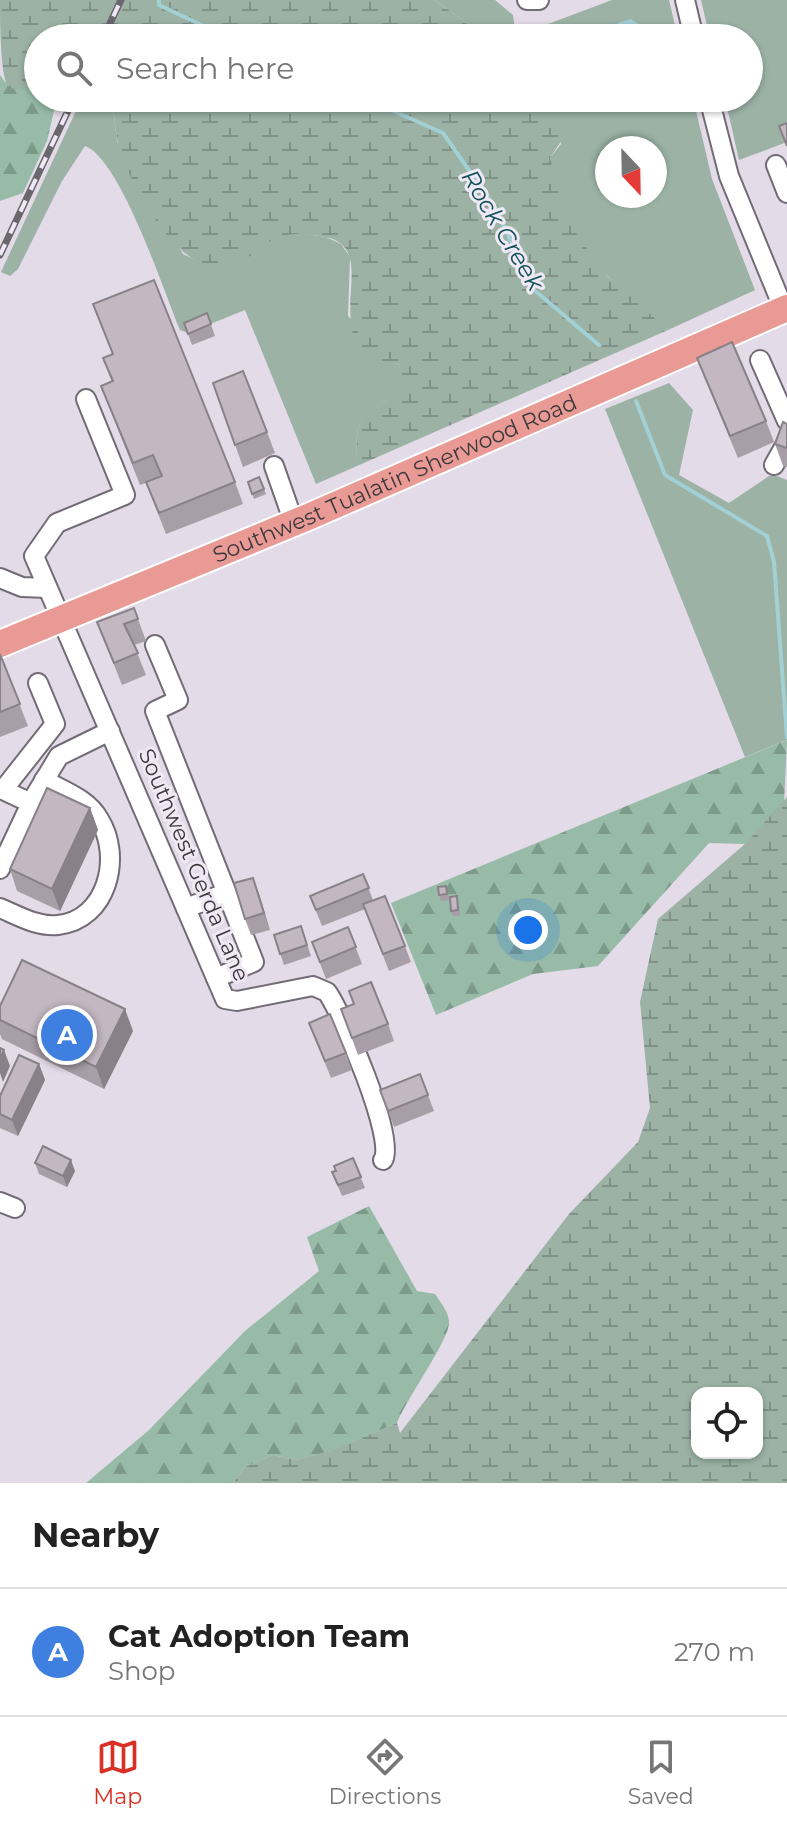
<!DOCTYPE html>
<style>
body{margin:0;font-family:Montserrat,sans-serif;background:#f2f2f2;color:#222}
.controls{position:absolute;right:24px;bottom:24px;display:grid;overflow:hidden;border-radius:16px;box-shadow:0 2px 6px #0004}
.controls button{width:72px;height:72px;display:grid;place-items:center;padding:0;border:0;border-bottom:2px solid #e0e0e0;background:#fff;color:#222;font:40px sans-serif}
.compass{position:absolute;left:595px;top:136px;width:72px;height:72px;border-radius:50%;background:#fff;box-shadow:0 2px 6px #0004;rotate:158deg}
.you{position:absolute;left:528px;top:930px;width:28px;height:28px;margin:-20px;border:6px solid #fff;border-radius:50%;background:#1a73e8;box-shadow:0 0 0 12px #1a73e833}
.badge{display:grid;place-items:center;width:52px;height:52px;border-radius:50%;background:#d93025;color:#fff;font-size:26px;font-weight:700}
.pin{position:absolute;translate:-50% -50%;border:4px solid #fff;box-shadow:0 2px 8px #0006}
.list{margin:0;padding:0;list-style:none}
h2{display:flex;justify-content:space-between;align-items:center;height:104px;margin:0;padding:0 32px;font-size:34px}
h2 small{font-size:26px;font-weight:400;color:#767676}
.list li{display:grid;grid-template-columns:52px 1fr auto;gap:24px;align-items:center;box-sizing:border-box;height:128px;padding:0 32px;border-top:2px solid #e0e0e0}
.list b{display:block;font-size:30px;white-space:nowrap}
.list p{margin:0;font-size:26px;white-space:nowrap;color:#767676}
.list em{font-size:26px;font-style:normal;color:#767676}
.icon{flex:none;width:44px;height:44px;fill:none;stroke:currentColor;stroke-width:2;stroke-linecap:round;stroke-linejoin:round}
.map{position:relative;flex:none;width:787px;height:1483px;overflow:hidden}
.search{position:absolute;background:#fff;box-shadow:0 2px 6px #0004;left:24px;right:24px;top:24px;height:88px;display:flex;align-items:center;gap:20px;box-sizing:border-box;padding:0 28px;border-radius:44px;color:#767676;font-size:30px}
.sheet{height:232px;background:#fff}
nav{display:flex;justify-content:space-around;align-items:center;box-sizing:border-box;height:112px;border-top:2px solid #e0e0e0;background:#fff;font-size:22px;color:#767676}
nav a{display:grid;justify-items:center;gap:4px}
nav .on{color:#d93025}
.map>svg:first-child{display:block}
.green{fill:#9bb2a5;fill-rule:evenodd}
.forest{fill:url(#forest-firs)}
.wetland{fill:url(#wetland-marsh);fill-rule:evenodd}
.water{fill:url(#water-ripples)}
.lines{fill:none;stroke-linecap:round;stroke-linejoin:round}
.stream{stroke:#a2d0d5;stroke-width:4}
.minor-casing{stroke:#726c76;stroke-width:22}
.highway-casing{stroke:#fff;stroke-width:30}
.minor{stroke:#fff;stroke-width:18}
.highway{stroke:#e99a94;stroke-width:26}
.rail-casing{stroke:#6b676e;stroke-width:7}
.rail{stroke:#f0e8f5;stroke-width:4;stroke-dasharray:12;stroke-linecap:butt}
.wall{fill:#a89ea7}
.shaded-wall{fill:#888188}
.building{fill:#c3b8c2;stroke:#888188;stroke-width:2}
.labels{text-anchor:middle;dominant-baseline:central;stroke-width:6;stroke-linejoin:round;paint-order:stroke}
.street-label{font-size:22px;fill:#3c393e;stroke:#f0e8f5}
.water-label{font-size:24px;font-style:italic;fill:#125359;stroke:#f0e8f5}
</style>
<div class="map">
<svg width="787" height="1483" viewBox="0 0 787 1483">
<defs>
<pattern id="forest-firs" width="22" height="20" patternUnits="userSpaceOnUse" patternTransform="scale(2)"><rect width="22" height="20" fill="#97bba7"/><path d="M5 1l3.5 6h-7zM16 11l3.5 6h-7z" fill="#7c9989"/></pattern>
<pattern id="wetland-marsh" width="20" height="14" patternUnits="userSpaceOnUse" patternTransform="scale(2)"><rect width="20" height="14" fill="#9bb2a5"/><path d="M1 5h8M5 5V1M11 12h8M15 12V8" fill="none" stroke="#809288"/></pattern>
<pattern id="water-ripples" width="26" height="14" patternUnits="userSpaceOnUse" patternTransform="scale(2)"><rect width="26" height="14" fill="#a2d0d5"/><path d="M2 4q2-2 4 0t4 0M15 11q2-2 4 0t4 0" fill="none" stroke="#8cb3b8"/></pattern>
</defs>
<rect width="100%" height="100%" fill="#e3dbe7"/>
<g class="green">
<path d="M435 0H495L513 15 516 36 612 0H669L678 38H487Z"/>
<path d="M701 0H787V142L739 160 725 98H749V38H710Z"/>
<path d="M82 98H112L117 141 183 254 206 265 224 267 242 259 273 237 292 232 326 237 341 244 350 257 348 316 392 363 399 365 406 387C400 395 393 398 385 402 352 419 357 432 357 466L316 484 245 310 188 333 180 330C164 292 120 158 85 146L62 181 18 269 10 276 1 272Z"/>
<path d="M549 98H693L712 179 755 290 668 330C631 301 577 253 560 208 554 192 553 175 550 158L561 144 554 103ZM607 148H655V196H607Z"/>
<path d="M669 383 693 410 679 475 729 503 772 474 787 480V740L745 757 605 409Z"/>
</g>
<g class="forest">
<path d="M0 75C11 92 19 89 38 85V98H57L47 141 23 193 0 201Z"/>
<path d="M787 740 784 804 745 844 709 843 598 966 533 974 436 1015 391 903Z"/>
<path d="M369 1206 417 1291 435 1294C440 1302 449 1312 449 1322 450 1339 407 1398 397 1423L332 1451 295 1460 273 1455 245 1467 233 1483H86L149 1430 245 1331 319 1271 307 1237Z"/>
</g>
<g class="wetland">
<path d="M0 0H435L487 38H38V85C29 87 16 93 8 86 0 76 0 18 0 0Z"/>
<path d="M112 98H549L556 108 563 138 550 158 565 218 608 277 668 330 357 466C357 432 352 418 385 402 393 397 400 395 405 387L399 365C389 362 380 368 371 361 329 328 369 264 340 243 332 237 321 236 311 235 262 228 260 262 224 267 178 273 137 193 122 158 115 139 115 118 112 98Z"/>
<path d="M787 797V1483H233L245 1467 273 1455 295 1460 331 1451 397 1423 400 1433 569 1214 638 1142 650 1108 640 1002 658 919 745 844ZM757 1393V1453H697V1393Z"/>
</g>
<path class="water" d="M631 19 649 31V38H566Z"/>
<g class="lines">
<g class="stream">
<path d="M159 0V5L229 38"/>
<path d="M364 98 443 133 496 209 533 289 599 345"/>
<path d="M636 401 665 475 767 536 774 562 787 737"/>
</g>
<g class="minor-casing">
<g id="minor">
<path d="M527 0H539"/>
<path d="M685 0 694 38"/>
<path d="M709 98 729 176 784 310"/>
<path d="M776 165 787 193"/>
<path d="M760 360 787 421"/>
<path d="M86 399 125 495 57 523 34 556 225 999 237 1001 313 986 327 992C342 1013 397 1141 383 1160"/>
<path d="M774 465 787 442"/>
<path d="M274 466 294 523"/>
<path d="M0 578 22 587 47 588"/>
<path d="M155 645 178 700 155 711 254 962 216 978"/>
<path d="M31 803 3 790 55 724 38 683"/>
<path d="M0 869 33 799 59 756 110 731"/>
<path d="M0 908C19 916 37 927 58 925 107 920 123 857 99 819 88 799 64 791 44 780"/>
<path d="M186 908 226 893"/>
<path d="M0 1202 15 1208"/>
</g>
</g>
<g class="highway-casing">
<g id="highway">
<path id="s1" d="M0 644 308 517 787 308"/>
</g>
</g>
<use href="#minor" class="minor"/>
<use href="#highway" class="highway"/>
<g class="rail-casing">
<g id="rail">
<path d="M103 38 121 0"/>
<path d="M0 255 74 98"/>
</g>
</g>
<use href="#rail" class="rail"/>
</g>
<g class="wall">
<path d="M93 304 235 482 243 504 166 534 146 483 140 485 101 386 112 382 103 358 112 354Z"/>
<path d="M207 313 215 336 192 345 184 323Z"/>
<path d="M697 358 766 421 774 442 738 458 705 379Z"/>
<path d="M213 383 267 432 275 453 243 467Z"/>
<path d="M787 424V467L783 466 775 444Z"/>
<path d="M259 477 266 494 254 499 248 482Z"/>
<path d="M134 608 146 641 134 645 146 675 122 685 97 622Z"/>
<path d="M0 654 28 726 0 737Z"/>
<path d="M90 808 98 830 60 911 17 891 10 869Z"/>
<path d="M363 874 373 900 405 946 411 962 389 971 365 909 322 926 310 896Z"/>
<path d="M253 878 270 930 251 935 245 919Z"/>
<path d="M448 891 449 900 441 901 439 895Z"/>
<path d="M459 902 460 916H453L451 911Z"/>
<path d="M301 926 311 956 284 965 274 935Z"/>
<path d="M348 927 362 964 326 979 312 942Z"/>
<path d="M0 1006 133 1031 104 1089 2 1039 0 1034Z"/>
<path d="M341 1009 388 1024 394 1041 358 1055Z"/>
<path d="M309 1023 346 1053 352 1070 331 1078Z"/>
<path d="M39 1064 45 1080 18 1136 0 1128V1096Z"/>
<path d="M420 1074 434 1111 394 1127 380 1090Z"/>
<path d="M353 1158 365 1188 342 1196 332 1172Z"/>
<path d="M35 1163 75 1171 67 1187 39 1174Z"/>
</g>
<g class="shaded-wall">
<path d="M90 808 98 830 60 911 52 889Z"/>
<path d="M253 878 259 894 270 930 264 913Z"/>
<path d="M125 1009 133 1031 104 1089 96 1067Z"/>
<path d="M4 1050 10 1066 3 1082 0 1073V1059Z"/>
<path d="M39 1064 45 1080 18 1136 12 1120Z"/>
<path d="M71 1160 75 1171 67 1187 63 1176Z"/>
</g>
<g class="building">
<path d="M787 123V146L779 126Z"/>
<path d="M154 280 235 482 159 513 146 482 162 476 153 455 133 463 101 386 113 381 103 358 113 354 93 304Z"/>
<path d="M207 313 211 324 188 334 184 323Z"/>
<path d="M732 342 766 421 730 436 697 358Z"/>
<path d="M243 371 267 432 235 445 213 383Z"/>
<path d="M783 422 787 424V448L775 444Z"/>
<path d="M259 477 264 489 252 494 248 482Z"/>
<path d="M134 608 138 619 124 624 138 653 114 663 97 622Z"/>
<path d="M0 654 20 704 0 712Z"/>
<path d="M47 788 90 808 52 889 10 869Z"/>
<path d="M363 874 369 888 316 910 310 896Z"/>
<path d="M253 878 264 913 245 919 234 883Z"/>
<path d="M446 886 447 894 439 895 438 887Z"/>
<path d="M385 896 405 946 383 954 363 904Z"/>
<path d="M457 896 458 910 451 911 450 897Z"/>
<path d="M301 926 307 945 280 954 274 935Z"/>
<path d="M348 927 356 947 320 962 312 942Z"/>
<path d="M22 960 125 1009 96 1067 0 1020V1006Z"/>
<path d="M371 982 388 1024 352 1038 341 1009 354 1004 349 991Z"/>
<path d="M330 1014 346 1053 325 1061 309 1023Z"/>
<path d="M0 1048 4 1050 0 1059Z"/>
<path d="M19 1055 39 1064 12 1120 0 1114V1096Z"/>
<path d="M420 1074 428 1095 388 1111 380 1090Z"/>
<path d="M43 1146 71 1160 63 1176 35 1163Z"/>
<path d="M353 1158 361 1177 338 1185 332 1172 336 1171 334 1166Z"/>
</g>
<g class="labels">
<g class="street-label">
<text stroke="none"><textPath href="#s1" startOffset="428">Southwest Tualatin Sherwood Road</textPath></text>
<text transform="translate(194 865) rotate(67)">Southwest Gerda Lane</text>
</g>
<g class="water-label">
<text transform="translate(503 230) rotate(59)">Rock Creek</text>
</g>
</g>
</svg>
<div class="controls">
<button><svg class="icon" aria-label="locate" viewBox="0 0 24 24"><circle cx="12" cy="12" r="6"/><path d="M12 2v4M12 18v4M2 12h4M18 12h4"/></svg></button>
</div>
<svg class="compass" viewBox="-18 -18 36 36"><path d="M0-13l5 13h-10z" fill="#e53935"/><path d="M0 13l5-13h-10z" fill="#767676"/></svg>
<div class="you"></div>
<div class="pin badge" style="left:67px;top:1035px;background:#3f7fe0">A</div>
<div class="search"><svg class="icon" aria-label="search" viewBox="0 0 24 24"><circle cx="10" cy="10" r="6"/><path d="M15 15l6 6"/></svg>Search here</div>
</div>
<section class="sheet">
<h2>Nearby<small></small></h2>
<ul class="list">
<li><span class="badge" style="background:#3f7fe0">A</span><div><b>Cat Adoption Team</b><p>Shop</p></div><em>270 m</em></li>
</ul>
</section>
<nav>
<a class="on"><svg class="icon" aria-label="map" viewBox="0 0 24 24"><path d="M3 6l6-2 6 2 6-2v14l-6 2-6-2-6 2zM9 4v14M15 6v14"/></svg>Map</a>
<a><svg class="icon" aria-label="directions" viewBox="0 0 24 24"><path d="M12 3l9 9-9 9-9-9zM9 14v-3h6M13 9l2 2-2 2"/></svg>Directions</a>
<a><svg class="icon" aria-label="saved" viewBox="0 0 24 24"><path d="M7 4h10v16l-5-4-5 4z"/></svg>Saved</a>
</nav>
